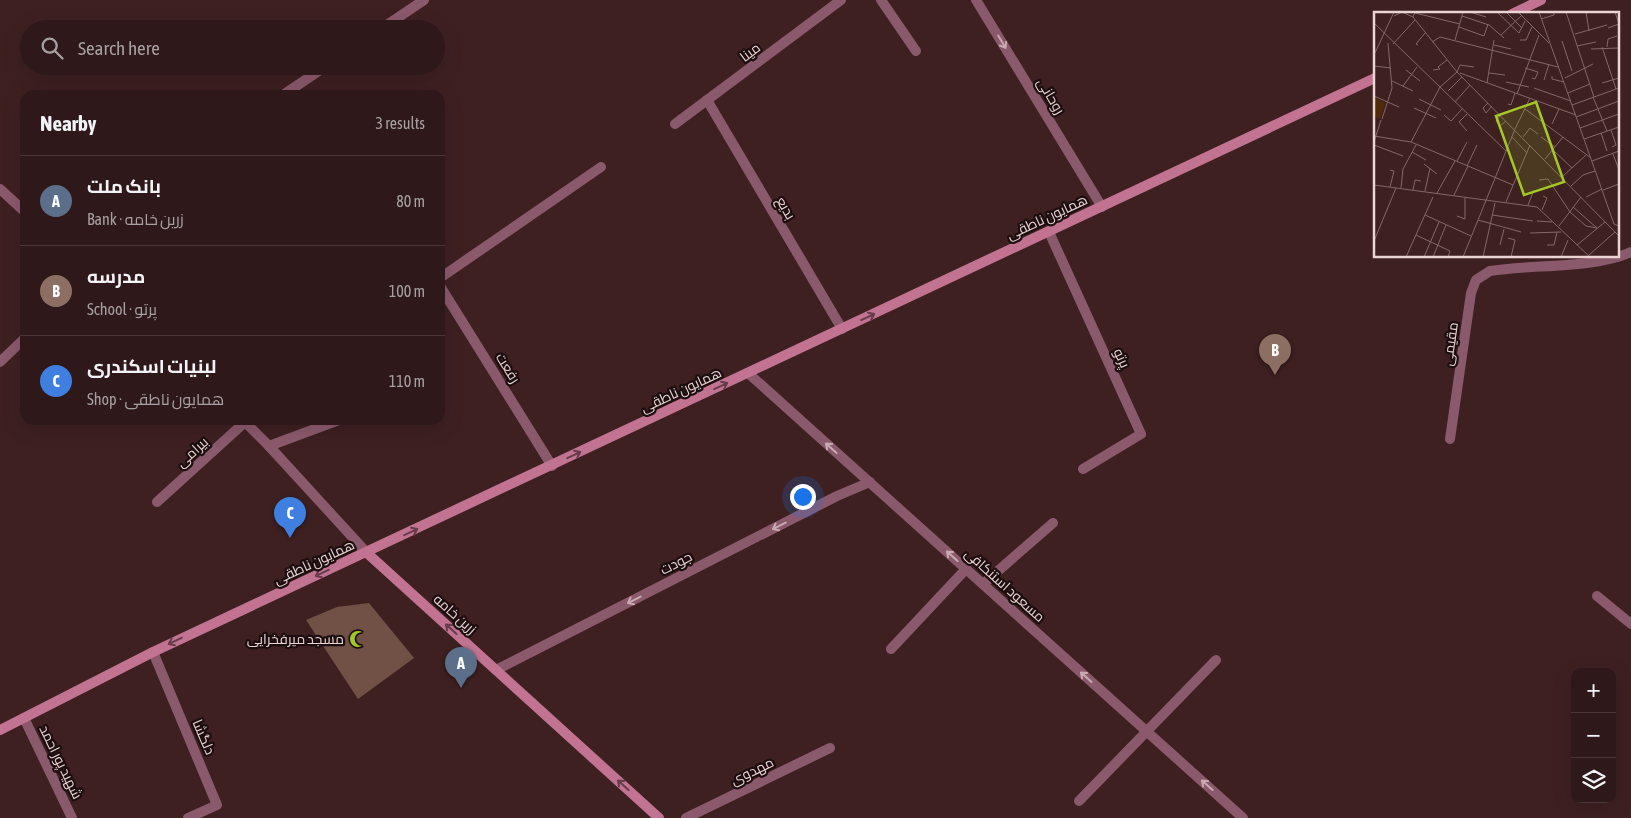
<!DOCTYPE html>
<meta charset="utf-8">
<style>
body{margin:0;font-family:"Asap Condensed",Cairo,sans-serif;background:#3a2526;color:#f1f3f6}
.controls{position:absolute;right:15px;bottom:15px;display:grid;overflow:hidden;border-radius:10px;box-shadow:0 5px 20px #0002}
.controls button{width:45px;height:45px;display:grid;place-items:center;padding:0;border:0;border-bottom:1px solid #493738;background:#2e1819;color:#f1f3f6;font:25px sans-serif}
.you{position:absolute;left:802px;top:496px;width:18px;height:18px;margin:-12px;border:4px solid #fff;border-radius:50%;background:#1a73e8;box-shadow:0 0 0 8px #1a73e833}
.badge{display:grid;place-items:center;width:32px;height:32px;border-radius:50%;background:#db2777;color:#fff;font-size:16px;font-weight:700}
.pin{position:absolute;translate:-50% -41px;filter:drop-shadow(0 1px 2px #0008)}
.pin::after{content:'';position:absolute;top:26px;width:18px;height:15px;background:inherit;clip-path:polygon(0 0,100% 0,50% 100%)}
.list{margin:0;padding:0;list-style:none}
h2{display:flex;justify-content:space-between;align-items:center;height:65px;margin:0;padding:0 20px;font-size:21px}
h2 small{font-size:16px;font-weight:400;color:#a7a0a2}
.list li{display:grid;grid-template-columns:32px 1fr auto;gap:15px;align-items:center;box-sizing:border-box;height:90px;padding:0 20px;border-top:1px solid #493738}
.list b{display:block;font-size:19px;white-space:nowrap}
.list p{margin:0;font-size:16px;white-space:nowrap;color:#a7a0a2}
.list em{font-size:16px;font-style:normal;color:#a7a0a2}
.icon{flex:none;width:28px;height:28px;fill:none;stroke:currentColor;stroke-width:2;stroke-linecap:round;stroke-linejoin:round}
.map{position:relative;flex:none;width:1631px;height:818px;overflow:hidden}
.search{position:absolute;background:#2e1819;box-shadow:0 5px 20px #0002;left:20px;top:20px;width:425px;height:55px;display:flex;align-items:center;gap:12px;box-sizing:border-box;padding:0 18px;border-radius:28px;color:#a7a0a2;font-size:19px}
.panel{position:absolute;background:#2e1819;box-shadow:0 5px 20px #0002;left:20px;top:90px;width:425px;height:335px;border-radius:15px}
.map>svg:first-child{display:block}
.building{fill:#715046}
.lines{fill:none;stroke-linecap:round;stroke-linejoin:round}
.minor{stroke:#8b596c;stroke-width:10}
.tertiary{stroke:#8b596c;stroke-width:10}
.secondary{stroke:#c17391;stroke-width:10}
.oneway{stroke:#c9a9b0}
.oneway2{stroke:#663b4a}
.labels{text-anchor:middle;dominant-baseline:central;stroke-width:4.5;stroke-linejoin:round;paint-order:stroke}
.street-label{font-size:14px;fill:#ead4d4;stroke:#1c0e0f}
.poi-label{font-size:14px;fill:#ead4d4;stroke:#1c0e0f;text-anchor:end}
.inset-road{fill:none;stroke:#836869;stroke-width:1}
.view{fill:#a4c824;fill-opacity:0.15;stroke:#a4c824;stroke-width:2.5}
.inset-edge{fill:none;stroke:#ead4d4;stroke-width:2.5}
</style>
<div class="map">
<svg width="1631" height="818" viewBox="0 0 1631 818">
<rect width="100%" height="100%" fill="#3e2021"/>
<path class="building" d="M369 603 414 658 358 699 306 620 337 607Z"/>
<g class="lines">
<g class="minor">
<path d="M881 0 916 51"/>
<path d="M976 0 1102 207"/>
<path d="M381 29 424 0"/>
<path d="M283 95 326 66"/>
<path d="M707 100 842 329"/>
<path d="M675 124 841 0"/>
<path d="M1049 232 1141 434 1083 469"/>
<path d="M440 278 601 167"/>
<path d="M440 286 552 466"/>
<path d="M0 362 25 338"/>
<path d="M748 373 1243 818"/>
<path d="M1450 439 1471 293 1476 280 1490 271C1533 264 1593 269 1631 252"/>
<path d="M269 446 339 420"/>
<path d="M157 502 245 422"/>
<path d="M983 584 1053 523"/>
<path d="M1597 596 1631 624"/>
<path d="M891 649 966 569"/>
<path d="M153 652 217 805 188 818"/>
<path d="M496 670 837 496 870 482"/>
<path d="M24 718 72 818"/>
<path d="M1079 801 1216 660"/>
<path d="M686 818 830 748"/>
</g>
<g class="tertiary">
<path d="M0 189 25 212"/>
<path d="M243 420 269 446 367 553"/>
</g>
<g class="secondary">
<path d="M1512 14 1541 0"/>
<path d="M367 553 659 818"/>
<path d="M0 730 153 652 1375 78"/>
</g>
</g>
<defs><path id="oneway-shaft" d="M-6 0H5M1.5-3L5.5 0L1.5 3" fill="none" stroke-width="1.6" stroke-linecap="round" stroke-linejoin="round" transform="scale(1.25)"/></defs>
<g class="oneway">
<use href="#oneway-shaft" transform="translate(1002 42) rotate(59)"/>
<use href="#oneway-shaft" transform="translate(831 448) rotate(-138)"/>
<use href="#oneway-shaft" transform="translate(779 526) rotate(153)"/>
<use href="#oneway-shaft" transform="translate(952 556) rotate(-138)"/>
<use href="#oneway-shaft" transform="translate(634 600) rotate(153)"/>
<use href="#oneway-shaft" transform="translate(1086 677) rotate(-138)"/>
<use href="#oneway-shaft" transform="translate(1207 785) rotate(-138)"/>
</g>
<g class="oneway2">
<use href="#oneway-shaft" transform="translate(868 317) rotate(-25)"/>
<use href="#oneway-shaft" transform="translate(721 386) rotate(-25)"/>
<use href="#oneway-shaft" transform="translate(574 455) rotate(-25)"/>
<use href="#oneway-shaft" transform="translate(411 532) rotate(-25)"/>
<use href="#oneway-shaft" transform="translate(322 573) rotate(155)"/>
<use href="#oneway-shaft" transform="translate(451 629) rotate(-138)"/>
<use href="#oneway-shaft" transform="translate(175 641) rotate(155)"/>
<use href="#oneway-shaft" transform="translate(623 785) rotate(-138)"/>
</g>
<defs>
<g id="mosque-bare" transform="scale(1.35)"><path d="M3.5-4.9A6 6 0 1 0 3.5 4.9A5 5 0 1 1 3.5-4.9Z" fill="#a4c824" stroke="#1c0e0f" stroke-width="2.5" paint-order="stroke"/></g>
</defs>
<g fill-rule="evenodd">
<use href="#mosque-bare" x="358" y="639"/>
</g>
<g class="labels">
<g class="street-label">
<text transform="translate(750 52) rotate(-37)">مینا</text>
<text transform="translate(1051 96) rotate(59)">روحانی</text>
<text transform="translate(786 208) rotate(60)">بدیع</text>
<text transform="translate(1047 217) rotate(-25)">همایون ناطقی</text>
<text transform="translate(1450 344) rotate(-82)">مقیمی</text>
<text transform="translate(1122 358) rotate(65)">پرتو</text>
<text transform="translate(508 368) rotate(58)">رفعت</text>
<text transform="translate(681 390) rotate(-25)">همایون ناطقی</text>
<text transform="translate(192 452) rotate(-42)">بیرامی</text>
<text transform="translate(314 562) rotate(-25)">همایون ناطقی</text>
<text transform="translate(676 563) rotate(-27)">جودت</text>
<text transform="translate(1005 585) rotate(42)">مسعود استنکافی</text>
<text transform="translate(455 614) rotate(42)">زرین خامه</text>
<text transform="translate(204 737) rotate(67)">دلگشا</text>
<text transform="translate(61 762) rotate(64)">شهید پور احمد</text>
<text transform="translate(752 771) rotate(-26)">مهدوی</text>
</g>
<g class="poi-label">
<text x="344" y="639">مسجد میرفخرایی</text>
</g>
</g>
<g transform="translate(1374 12)">
<rect width="245" height="245" fill="#3e2021"/>
<path d="M0 85 11 91 6 107 0 104Z" fill="#512b08"/>
<path class="inset-road" d="M96 0 112 5M123 0 145 21 151 9M132 0 148 16M144 0 175 31M165 0 240 212 245 214M192 0 220 85M212 0 215 19M41 1 86 12M20 4 28 0 39 5 41 0M88 4 115 13 130 26M39 5 83 60 245 224M167 7 180 3V0M0 11 132 139M85 15 110 24 114 12M234 16 245 12 241 0M201 22 233 13M127 23 147 4M81 28 89 0M146 28H152L158 15M188 29 198 59M58 30 66 25 184 55M19 32 41 8M44 33 42 32 51 21M120 33 137 37M203 34 222 30M228 35 242 77M233 35 234 27 243 24M217 37 245 36M0 43 20 0M0 54 17 56M151 56 164 60 161 67 158 66M32 58 46 69M59 58 66 57 64 55 73 48M86 61 202 103M115 61 131 63M178 64V67L190 70M191 66 219 52M170 68 175 52M18 69 39 79M132 70 155 75M113 71 120 28M228 71 245 66M29 74 43 55M160 76 197 89M74 79 88 65M194 81 216 72M143 82 165 23M0 84 25 95M219 85 233 119M45 87 67 98M81 90 96 73M114 91 109 96 112 101 118 94M134 92 137 93 141 81M198 93 245 76M40 96 62 106M151 97 217 146M93 102 85 110 93 119M70 103 77 109 88 97M127 103 122 109 126 114 132 109M202 105 245 89M8 107 18 76 14 31M178 112 185 97M206 116 245 102M141 117 156 86M237 118 242 133 238 135M227 121 233 139M0 124 37 130 139 173M138 125 153 141M149 125 156 116 164 122M167 125 181 135M210 127 245 115M0 130 7 108M37 130 66 75 83 60 86 53 100 55M0 133 29 144M179 138 198 156M38 140 52 148M239 142 245 158M171 147 189 125M83 149 93 130M218 149 245 139M50 152 63 162M93 154 103 133M16 158 20 159 16 175M188 165 212 143M165 168 174 167 196 200 212 214 223 216M0 173 163 195 216 245M197 174 209 163 221 159M27 176 29 157 42 133M39 178 41 168 47 169M229 178 245 172M51 179 56 156M63 181 81 149M80 183 94 154M212 185 228 177M132 190 156 133M154 193 160 178M199 195 223 216M168 198 173 186 169 184M51 203 97 224M118 203 159 209M83 204 91 207V186M104 208 147 220M163 209 178 210M185 214 207 185M156 221 187 220M42 223 76 239 74 245M134 226 141 228 137 245M0 229 22 176M126 233 130 217M173 233H180L183 220M203 233 231 210M215 243 241 220M32 245 59 185M50 245 65 210M59 245 72 213M89 245 141 117M109 245 121 191M187 245 194 228"/>
<path class="view" d="M162 90 190 170 150 183 122 104Z"/>
<rect width="245" height="245" class="inset-edge"/>
</g>
</svg>
<div class="controls">
<button>+</button>
<button>−</button>
<button><svg class="icon" aria-label="layers" viewBox="0 0 24 24"><path d="M12 4l9 5-9 5-9-5zM3 14l9 5 9-5"/></svg></button>
</div>
<div class="you"></div>
<div class="pin badge" style="left:461px;top:688px;background:#5c6f8a">A</div>
<div class="pin badge" style="left:1275px;top:375px;background:#8d6e63">B</div>
<div class="pin badge" style="left:290px;top:538px;background:#3f7fe0">C</div>
<div class="search"><svg class="icon" aria-label="search" viewBox="0 0 24 24"><circle cx="10" cy="10" r="6"/><path d="M15 15l6 6"/></svg>Search here</div>
<section class="panel">
<h2>Nearby<small>3 results</small></h2>
<ul class="list">
<li><span class="badge" style="background:#5c6f8a">A</span><div><b>بانک ملت</b><p>Bank · زرین خامه</p></div><em>80 m</em></li>
<li><span class="badge" style="background:#8d6e63">B</span><div><b>مدرسه</b><p>School · پرتو</p></div><em>100 m</em></li>
<li><span class="badge" style="background:#3f7fe0">C</span><div><b>لبنیات اسکندری</b><p>Shop · همایون ناطقی</p></div><em>110 m</em></li>
</ul>
</section>
</div>
